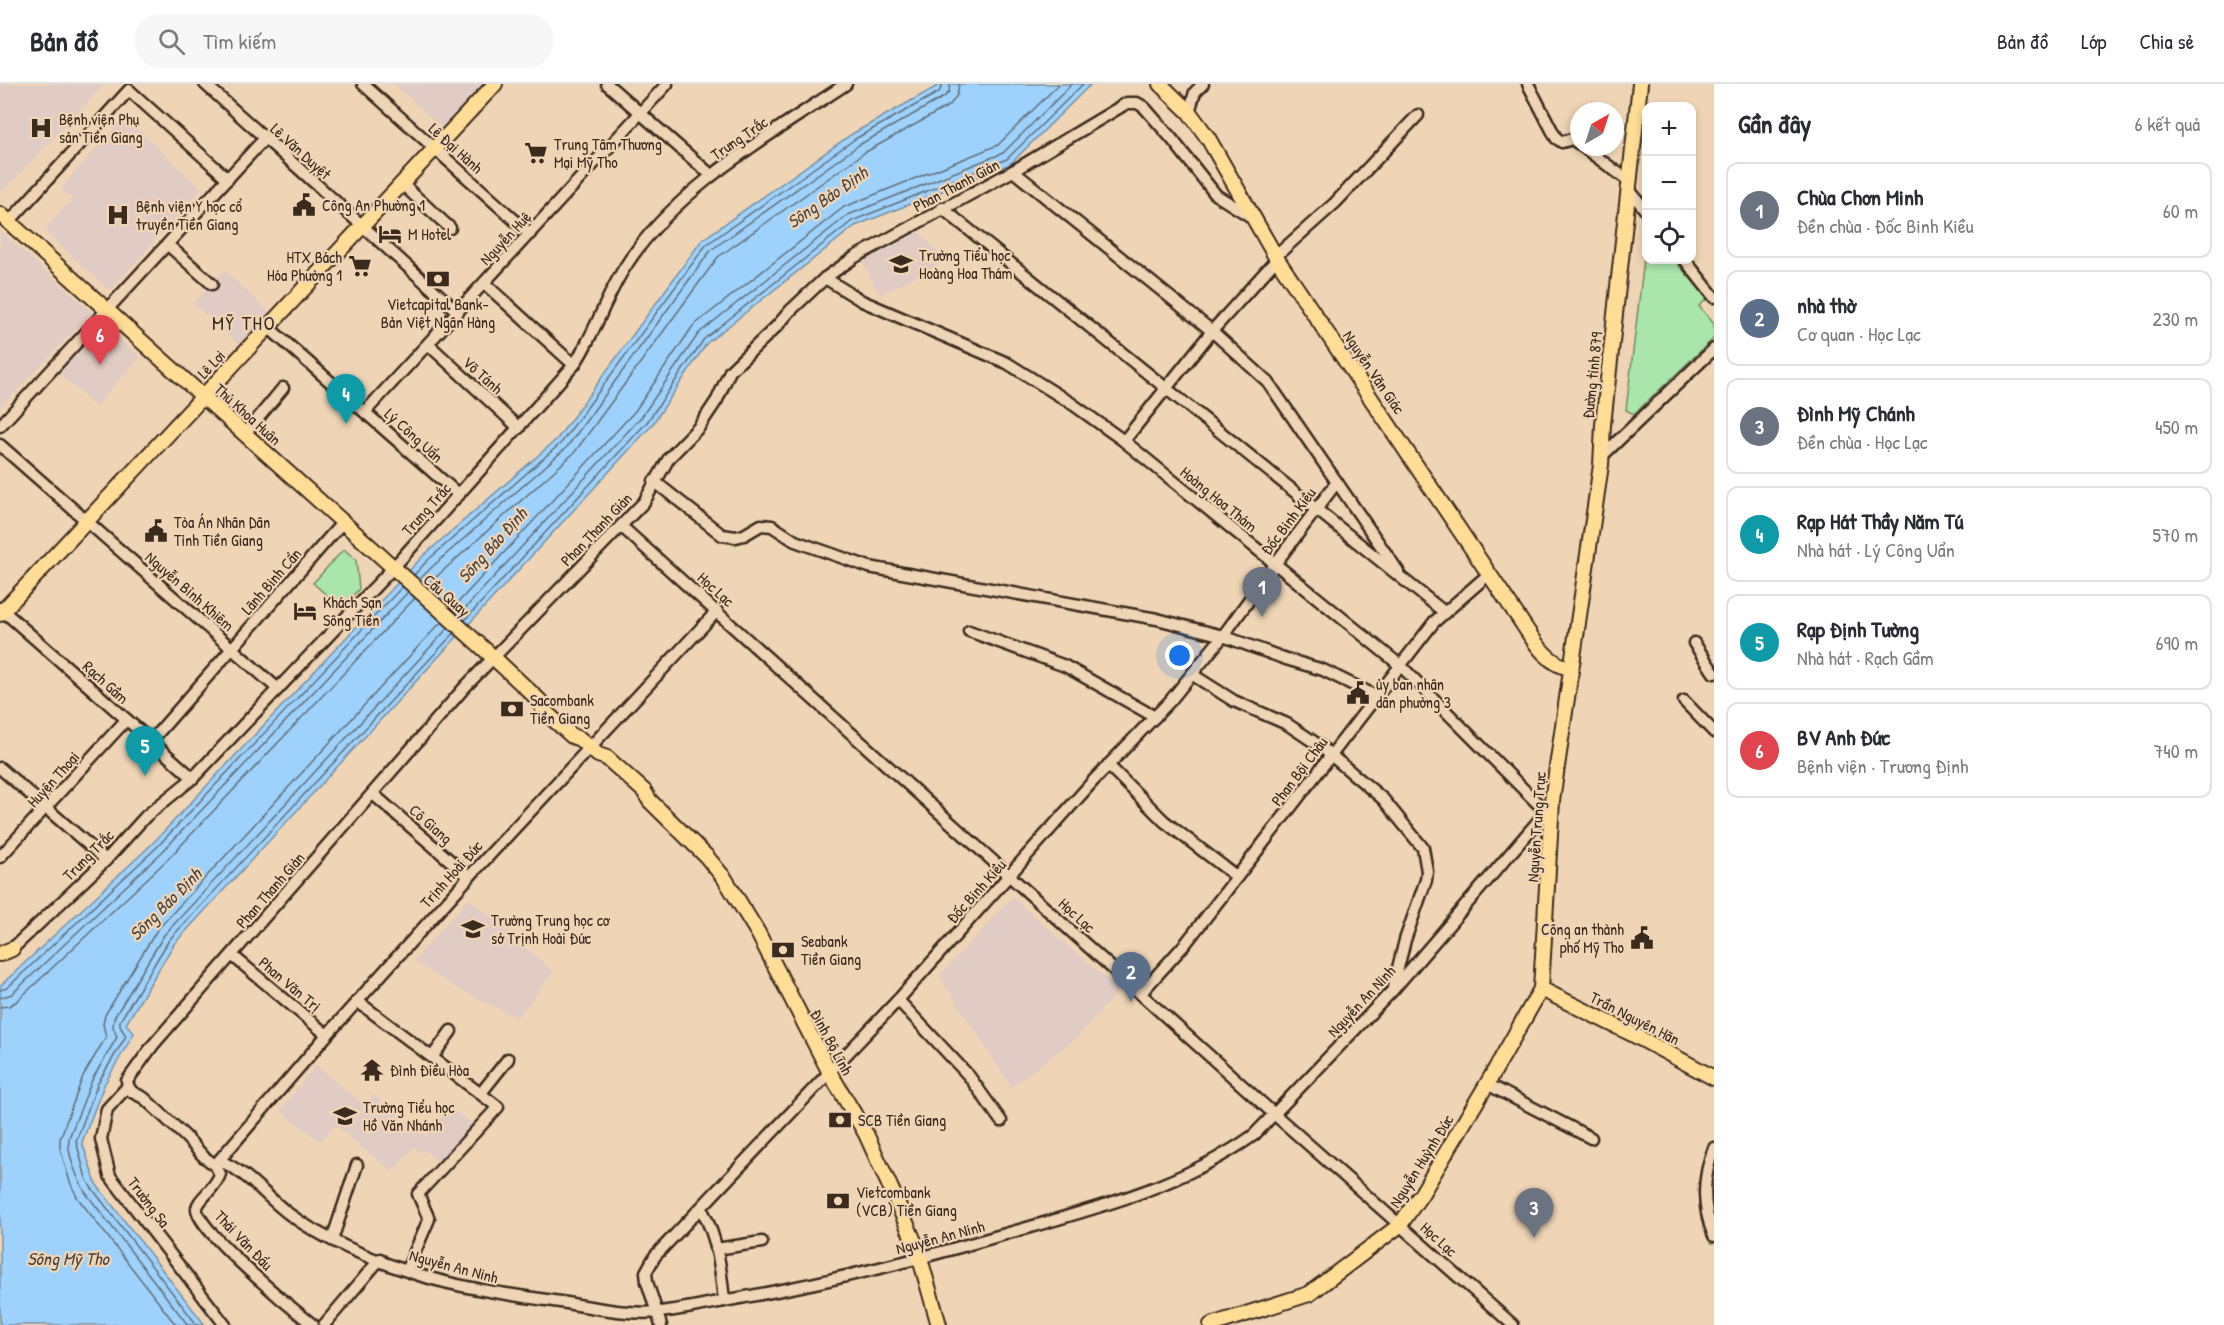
<!DOCTYPE html>
<html lang="vi">
<meta charset="utf-8">
<style>
body{margin:0;font-family:"Patrick Hand",sans-serif;background:#f7f7f7;color:#2b2b33}
.controls{position:absolute;right:18px;top:18px;display:grid;overflow:hidden;border-radius:12px;box-shadow:0 3px 9px #0003}
.controls button{width:54px;height:54px;display:grid;place-items:center;padding:0;border:0;border-bottom:2px solid #e1e1e2;background:#fff;color:#2b2b33;font:30px sans-serif}
.compass{position:absolute;left:1570px;top:18px;width:54px;height:54px;border-radius:50%;background:#fff;box-shadow:0 3px 9px #0003;rotate:39deg}
.you{position:absolute;left:1180px;top:572px;width:21px;height:21px;margin:-15px;border:4px solid #fff;border-radius:50%;background:#1a73e8;box-shadow:0 0 0 9px #1a73e833}
.badge{display:grid;place-items:center;width:39px;height:39px;border-radius:50%;background:#3b2a1e;color:#fff;font-size:20px;font-weight:700}
.pin{position:absolute;translate:-50% -50px;filter:drop-shadow(0 2px 3px #0008)}
.pin::after{content:'';position:absolute;top:32px;width:21px;height:18px;background:inherit;clip-path:polygon(0 0,100% 0,50% 100%)}
.list{margin:0;padding:0;list-style:none}
h2{display:flex;justify-content:space-between;align-items:center;height:78px;margin:0;padding:0 24px;font-size:26px}
h2 small{font-size:20px;font-weight:400;color:#7c7c81}
.list li{display:grid;grid-template-columns:39px 1fr auto;gap:18px;align-items:center;box-sizing:border-box;height:96px;margin:0 12px 12px;padding:0 12px;border:2px solid #e1e1e2;border-radius:12px}
.list b{display:block;font-size:22px;white-space:nowrap}
.list p{margin:0;font-size:20px;white-space:nowrap;color:#7c7c81}
.list em{font-size:20px;font-style:normal;color:#7c7c81}
.icon{flex:none;width:33px;height:33px;fill:none;stroke:currentColor;stroke-width:2;stroke-linecap:round;stroke-linejoin:round}
.map{position:relative;flex:none;width:1714px;height:1241px;overflow:hidden}
header{display:flex;align-items:center;gap:36px;box-sizing:border-box;height:84px;padding:0 30px;background:#fff;border-bottom:2px solid #e1e1e2}
header strong{font-size:28px}
nav{display:flex;gap:33px;margin-inline-start:auto;font-size:21px}
.search{width:420px;height:54px;background:#f7f7f7;display:flex;align-items:center;gap:15px;box-sizing:border-box;padding:0 21px;border-radius:33px;color:#7c7c81;font-size:22px}
main{display:flex}
aside{flex:1;background:#fff}
.map>svg:first-child{display:block}
.built{fill:#e1ccc5}
.green{fill:#aae5ab;stroke:#728864;stroke-width:1.5}
.water{fill:#9ed2fc;stroke:#768fa3;stroke-width:1.5}
.lines{fill:none;stroke-linecap:round;stroke-linejoin:round}
.shore{stroke:#636d77;stroke-width:1.5}
.minor-casing{stroke:#3b2a1e;stroke-width:15}
.major-casing{stroke:#3b2a1e;stroke-width:18}
.minor{stroke:#efd5b6;stroke-width:10}
.major{stroke:#ffdd96;stroke-width:14}
.labels{text-anchor:middle;dominant-baseline:central;stroke-width:4.5;stroke-linejoin:round;paint-order:stroke}
.poi-label{font-size:16px;fill:#3b2a1e;stroke:#efd5b6;text-anchor:start}
.street-label{font-size:16px;fill:#3b2a1e;stroke:#efd5b6}
.water-label{font-size:18px;font-style:italic;fill:#4a433f;stroke:#efd5b6}
.quarter-label{font-size:20px;letter-spacing:1.5px;fill:#3b2a1e;stroke:#efd5b6}
</style>
<header>
<strong>Bản đồ</strong>
<div class="search"><svg class="icon" aria-label="search" viewBox="0 0 24 24"><circle cx="10" cy="10" r="6"/><path d="M15 15l6 6"/></svg>Tìm kiếm</div>
<nav><a>Bản đồ</a><a>Lớp</a><a>Chia sẻ</a></nav>
</header>
<main>
<div class="map">
<svg width="1714" height="1241" viewBox="0 0 1714 1241">
<rect width="100%" height="100%" fill="#efd5b6"/>
<filter id="ink" filterUnits="userSpaceOnUse"><feTurbulence type="fractalNoise" baseFrequency=".0167" numOctaves="2"/><feDisplacementMap in="SourceGraphic" scale="12" xChannelSelector="R" yChannelSelector="G"/><feConvolveMatrix kernelMatrix="1 2 1 2 8 2 1 2 1" color-interpolation-filters="sRGB"/></filter>
<g filter="url(#ink)">
<g class="built">
<path d="M0 0H105L1 110 0 109Z"/>
<path d="M394 0H485L443 45Z"/>
<path d="M124 32 202 105 110 207 44 147 72 115 60 105Z"/>
<path d="M916 144 944 175 933 184 879 211 860 172Z"/>
<path d="M0 147 92 228 0 324Z"/>
<path d="M224 186 270 229 240 262 193 220Z"/>
<path d="M103 240 140 273 95 323 59 289Z"/>
<path d="M1012 813 1119 906 1078 953 1011 1003 939 892Z"/>
<path d="M469 814 554 888 517 934 456 904 413 877Z"/>
<path d="M316 981 364 1021 373 1010 426 1052 449 1024 483 1045 449 1087 424 1066 421 1069 414 1063 393 1089 335 1041 320 1058 280 1026Z"/>
</g>
<g class="green">
<path d="M1646 158V176H1674L1708 214 1699 222 1714 240V254L1634 330 1626 326Z"/>
<path d="M344 465 356 476 359 505 341 524 313 499Z"/>
</g>
<path class="water" d="M941 0H1091L1010 80 855 142 707 259 652 341 174 860 126 940 134 949 104 1001 82 1058 96 1100 205 1241H0V902L153 759 423 472 557 355 702 156 852 50Z"/>
<g class="lines">
<g class="shore">
<path d="M414 491 428 476 561 359 706 161 855 55 939 8 943 0"/>
<path d="M419 496 433 482 567 363 711 166 859 61 944 13 949 8 950 0"/>
<path d="M426 502 574 369 718 173 864 69 950 21 957 11 959 0"/>
<path d="M452 525 635 327 693 242 844 123 998 61 1059 0"/>
<path d="M459 531 642 332 699 249 848 131 1003 69 1072 0"/>
<path d="M465 536 648 337 704 255 852 137 1007 75 1083 0"/>
<path d="M0 906 7 904 157 763 402 503"/>
<path d="M0 914 12 910 162 768 408 508"/>
<path d="M0 923 9 922 17 917 169 774 415 514"/>
<path d="M176 1241 77 1113 70 1098 60 1064V1055L83 992 106 953 103 940 105 931 157 846 441 538"/>
<path d="M188 1241 85 1108C77 1093 67 1070 69 1054L92 996 117 953 113 943 114 934 164 851 448 544"/>
<path d="M197 1241 91 1103 86 1094 76 1057 98 999 126 952 120 942V937L169 856 454 549"/>
</g>
<g class="minor-casing">
<g id="minor">
<path d="M205 0 458 228"/>
<path d="M363 0 530 150"/>
<path d="M607 0 711 91"/>
<path d="M1528 0 1556 54 1562 58 1572 55 1579 60"/>
<path d="M1189 28 1195 8 1203 0"/>
<path d="M1583 63 1629 97"/>
<path d="M1013 87 1212 247 1268 298 1398 487"/>
<path d="M402 100 450 144"/>
<path d="M1628 104 1646 127"/>
<path d="M942 124 1444 528"/>
<path d="M9 138 129 6 228 95"/>
<path d="M168 161 212 200"/>
<path d="M1277 171 1335 119 1418 31"/>
<path d="M1685 176 1714 213"/>
<path d="M825 194 862 217 1007 279 1071 319 1124 357 1401 582 1551 733"/>
<path d="M484 199 574 281"/>
<path d="M268 243 459 411"/>
<path d="M428 260 519 344"/>
<path d="M365 328 667 0"/>
<path d="M0 342 265 54"/>
<path d="M245 350 283 304"/>
<path d="M1124 357 1212 247 1277 175"/>
<path d="M0 361 278 605"/>
<path d="M1602 372 1714 265"/>
<path d="M654 397 722 451 736 453 744 451 761 441 772 442 795 457 869 483 1157 535 1223 552 1286 575 1323 586 1376 612"/>
<path d="M621 442 1274 1030 1513 1241"/>
<path d="M0 524 193 694"/>
<path d="M969 547 1065 582 1155 633"/>
<path d="M1694 559 1714 589"/>
<path d="M1193 591 1234 617 1287 640 1320 662 1364 699 1383 715 1423 764 1427 787 1426 796 1405 856 1393 904"/>
<path d="M1684 617 1714 648"/>
<path d="M151 657 342 439"/>
<path d="M1108 681 1164 737 1237 793"/>
<path d="M0 684 106 776"/>
<path d="M373 710 469 793"/>
<path d="M0 773 126 636"/>
<path d="M12 865 106 776 146 732 193 694 392 485 574 281C595 250 605 214 625 183 675 104 770 51 846 0"/>
<path d="M233 872 327 951"/>
<path d="M1141 909 1186 859 1434 538 1489 490"/>
<path d="M898 916 969 992 1001 1037"/>
<path d="M357 917 498 1023 418 1110 429 1135 407 1186"/>
<path d="M433 972 451 947"/>
<path d="M1487 1000 1591 1054"/>
<path d="M128 1002 127 997 153 961 465 603 644 418 669 374 699 343 717 316 730 287 777 242 790 227 825 194 855 173 1013 87 1127 19H1137L1144 23 1172 55 1216 111 1253 134"/>
<path d="M128 1002 132 1008 144 1014 186 1053 204 1073 215 1081 220 1090C216 1104 198 1115 197 1124 194 1144 294 1226 313 1241"/>
<path d="M128 1002 107 1025 101 1055 110 1092 225 1241"/>
<path d="M481 1009 508 975"/>
<path d="M1714 1064C1702 1094 1702 1123 1714 1152"/>
<path d="M219 1077C246 1086 266 1113 289 1130 326 1157 375 1177 419 1191 465 1205 512 1211 560 1218 592 1223 626 1231 658 1228 682 1226 706 1220 729 1216 820 1200 910 1178 998 1152 1086 1127 1178 1105 1254 1051L1392 907 1546 728"/>
<path d="M216 1080 327 951 469 793 717 527"/>
<path d="M701 1124C717 1152 721 1185 724 1217"/>
<path d="M332 1156 357 1081"/>
<path d="M716 1165 762 1158"/>
<path d="M324 1241 380 1175"/>
<path d="M661 1241 647 1198 646 1188 655 1172 898 916 1094 696 1170 617 1223 552 1275 480 1337 398"/>
</g>
</g>
<g class="major-casing">
<g id="major">
<path d="M1160 0 1189 28 1208 54 1277 175 1516 530C1531 551 1545 581 1571 584"/>
<path d="M0 130 493 573 540 617 543 626 572 652 580 655 598 671 607 674 644 707 650 717 706 772 725 795 758 849 830 989 866 1050 897 1118 917 1164 939 1241"/>
<path d="M0 530 495 0"/>
<path d="M0 870 12 865"/>
<path d="M1541 905 1636 952 1714 994"/>
<path d="M1211 1241 1309 1210 1400 1141 1422 1109 1487 1000 1541 905 1552 717 1601 381 1603 341 1640 0"/>
</g>
</g>
<use href="#minor" class="minor"/>
<use href="#major" class="major"/>
</g>
</g>
<defs>
<g id="hospital-bare" transform="scale(1.8)"><path d="M-5-5h3v3.5h4V-5h3V5h-3V1.5h-4V5h-3Z" fill="#3b2a1e" stroke="#efd5b6" stroke-width="2.5" paint-order="stroke"/></g>
<g id="supermarket-bare" transform="scale(1.8)"><path d="M-6-5.5h2.5l.6 2H6L4.5 2H-2.5L-4.4-4H-6ZM-1.5 3.2a1.3 1.3 0 1 0 .1 0ZM3 3.2a1.3 1.3 0 1 0 .1 0Z" fill="#3b2a1e" stroke="#efd5b6" stroke-width="2.5" paint-order="stroke"/></g>
<g id="civic-bare" transform="scale(1.8)"><path d="M-.6-6.5H3V-4.5H.6V-3L4-1V1h2V6H-6V1h2V-1L-.6-3ZM-1.2 2.5V6h2.4V2.5Z" fill="#3b2a1e" stroke="#efd5b6" stroke-width="2.5" paint-order="stroke"/></g>
<g id="hotel-bare" transform="scale(1.8)"><path d="M-6-4.5h1.5V1H6V5H4.5V3h-9V5H-6ZM-4 0a1.8 1.8 0 1 1 3.6 0ZM.5 0V-2.5h3Q6-2.5 6 0Z" fill="#3b2a1e" stroke="#efd5b6" stroke-width="2.5" paint-order="stroke"/></g>
<g id="school-bare" transform="scale(1.8)"><path d="M0-5L7-2L0 1L-7-2ZM-4 1L0 2.5L4 1V4Q0 6-4 4Z" fill="#3b2a1e" stroke="#efd5b6" stroke-width="2.5" paint-order="stroke"/></g>
<g id="bank-bare" transform="scale(1.8)"><path d="M-6-4H6V4H-6ZM0-2.3a2.3 2.3 0 1 0 0 4.6a2.3 2.3 0 1 0 0-4.6Z" fill="#3b2a1e" stroke="#efd5b6" stroke-width="2.5" paint-order="stroke"/></g>
<g id="temple-bare" transform="scale(1.8)"><path d="M0-6L5-2H3V0L6.5 2.5H4V6H1.5V3h-3V6H-4V2.5H-6.5L-3 0V-2H-5Z" fill="#3b2a1e" stroke="#efd5b6" stroke-width="2.5" paint-order="stroke"/></g>
</defs>
<g fill-rule="evenodd">
<use href="#hospital-bare" x="41" y="44"/>
<use href="#supermarket-bare" x="536" y="69"/>
<use href="#civic-bare" x="304" y="121"/>
<use href="#hospital-bare" x="118" y="131"/>
<use href="#hotel-bare" x="390" y="150"/>
<use href="#school-bare" x="901" y="180"/>
<use href="#supermarket-bare" x="360" y="182"/>
<use href="#bank-bare" x="438" y="195"/>
<use href="#civic-bare" x="156" y="447"/>
<use href="#hotel-bare" x="305" y="527"/>
<use href="#civic-bare" x="1358" y="609"/>
<use href="#bank-bare" x="512" y="625"/>
<use href="#school-bare" x="473" y="845"/>
<use href="#civic-bare" x="1642" y="854"/>
<use href="#bank-bare" x="783" y="866"/>
<use href="#temple-bare" x="372" y="986"/>
<use href="#school-bare" x="345" y="1032"/>
<use href="#bank-bare" x="840" y="1036"/>
<use href="#bank-bare" x="838" y="1117"/>
</g>
<g class="labels">
<g class="poi-label">
<text x="59" y="35">Bệnh viện Phụ<tspan x="59" dy="18">sản Tiền Giang</tspan></text>
<text x="554" y="60">Trung Tâm Thương<tspan x="554" dy="18">Mại Mỹ Tho</tspan></text>
<text x="322" y="121">Công An Phường 1</text>
<text x="136" y="122">Bệnh viện Y học cổ<tspan x="136" dy="18">truyền Tiền Giang</tspan></text>
<text x="408" y="150">M Hotel</text>
<text x="919" y="171">Trường Tiểu học<tspan x="919" dy="18">Hoàng Hoa Thám</tspan></text>
<text x="342" y="173" text-anchor="end">HTX Bách<tspan x="342" dy="18">Hóa Phường 1</tspan></text>
<text x="438" y="220" text-anchor="middle">Vietcapital Bank-<tspan x="438" dy="18">Bản Việt Ngân Hàng</tspan></text>
<text x="174" y="438">Tòa Án Nhân Dân<tspan x="174" dy="18">Tỉnh Tiền Giang</tspan></text>
<text x="323" y="518">Khách Sạn<tspan x="323" dy="18">Sông Tiền</tspan></text>
<text x="1376" y="600">ủy ban nhân<tspan x="1376" dy="18">dân phường 3</tspan></text>
<text x="530" y="616">Sacombank<tspan x="530" dy="18">Tiền Giang</tspan></text>
<text x="491" y="836">Trường Trung học cơ<tspan x="491" dy="18">sở Trịnh Hoài Đức</tspan></text>
<text x="1624" y="845" text-anchor="end">Công an thành<tspan x="1624" dy="18">phố Mỹ Tho</tspan></text>
<text x="801" y="857">Seabank<tspan x="801" dy="18">Tiền Giang</tspan></text>
<text x="390" y="986">Đình Điều Hòa</text>
<text x="363" y="1023">Trường Tiểu học<tspan x="363" dy="18">Hồ Văn Nhánh</tspan></text>
<text x="858" y="1036">SCB Tiền Giang</text>
<text x="856" y="1108">Vietcombank<tspan x="856" dy="18">(VCB) Tiền Giang</tspan></text>
</g>
<g class="street-label">
<text transform="translate(739 54) rotate(-34)">Trưng Trắc</text>
<text transform="translate(456 64) rotate(42)">Lê Đại Hành</text>
<text transform="translate(301 67) rotate(42)">Lê Văn Duyệt</text>
<text transform="translate(956 101) rotate(-28)">Phan Thanh Giản</text>
<text transform="translate(505 154) rotate(-47)">Nguyễn Huệ</text>
<text transform="translate(211 280) rotate(-47)">Lê Lợi</text>
<text transform="translate(1374 288) rotate(56)">Nguyễn Văn Giác</text>
<text transform="translate(483 291) rotate(42)">Võ Tánh</text>
<text transform="translate(1592 291) rotate(-84)">Đường tỉnh 879</text>
<text transform="translate(248 330) rotate(42)">Thủ Khoa Huân</text>
<text transform="translate(414 351) rotate(42)">Lý Công Uẩn</text>
<text transform="translate(1219 415) rotate(39)">Hoàng Hoa Thám</text>
<text transform="translate(426 425) rotate(-48)">Trưng Trắc</text>
<text transform="translate(1288 437) rotate(-53)">Đốc Binh Kiều</text>
<text transform="translate(596 445) rotate(-46)">Phan Thanh Giản</text>
<text transform="translate(271 497) rotate(-49)">Lãnh Binh Cẩn</text>
<text transform="translate(716 505) rotate(42)">Học Lạc</text>
<text transform="translate(190 507) rotate(41)">Nguyễn Bỉnh Khiêm</text>
<text transform="translate(447 511) rotate(41)">Cầu Quay</text>
<text transform="translate(106 598) rotate(42)">Rạch Gầm</text>
<text transform="translate(1299 687) rotate(-53)">Phan Bội Châu</text>
<text transform="translate(53 695) rotate(-48)">Huyện Thoại</text>
<text transform="translate(431 740) rotate(41)">Cô Giang</text>
<text transform="translate(1536 743) rotate(-86)">Nguyễn Trung Trực</text>
<text transform="translate(88 771) rotate(-45)">Trưng Trắc</text>
<text transform="translate(451 790) rotate(-48)">Trịnh Hoài Đức</text>
<text transform="translate(270 806) rotate(-49)">Phan Thanh Giản</text>
<text transform="translate(976 807) rotate(-48)">Đốc Binh Kiều</text>
<text transform="translate(1077 831) rotate(42)">Học Lạc</text>
<text transform="translate(290 900) rotate(40)">Phan Văn Trị</text>
<text transform="translate(1361 917) rotate(-47)">Nguyễn An Ninh</text>
<text transform="translate(1635 934) rotate(27)">Trần Nguyên Hãn</text>
<text transform="translate(832 958) rotate(62)">Đinh Bộ Lĩnh</text>
<text transform="translate(1421 1077) rotate(-58)">Nguyễn Huỳnh Đức</text>
<text transform="translate(149 1118) rotate(53)">Trường Sa</text>
<text transform="translate(940 1153) rotate(-15)">Nguyễn An Ninh</text>
<text transform="translate(1439 1155) rotate(42)">Học Lạc</text>
<text transform="translate(244 1156) rotate(46)">Thái Văn Đẩu</text>
<text transform="translate(454 1182) rotate(15)">Nguyễn An Ninh</text>
</g>
<g class="water-label">
<text transform="translate(827 113) rotate(-35)">Sông Bảo Định</text>
<text transform="translate(492 461) rotate(-48)">Sông Bảo Định</text>
<text transform="translate(165 820) rotate(-45)">Sông Bảo Định</text>
<text x="68" y="1174">Sông Mỹ Tho</text>
</g>
<g class="quarter-label">
<text x="244" y="238">MỸ THO</text>
</g>
</g>
</svg>
<div class="controls">
<button>+</button>
<button>−</button>
<button><svg class="icon" aria-label="locate" viewBox="0 0 24 24"><circle cx="12" cy="12" r="6"/><path d="M12 2v4M12 18v4M2 12h4M18 12h4"/></svg></button>
</div>
<svg class="compass" viewBox="-18 -18 36 36"><path d="M0-13l5 13h-10z" fill="#e53935"/><path d="M0 13l5-13h-10z" fill="#7c7c81"/></svg>
<div class="you"></div>
<div class="pin badge" style="left:1262px;top:533px;background:#6b7280">1</div>
<div class="pin badge" style="left:1131px;top:918px;background:#5c6f8a">2</div>
<div class="pin badge" style="left:1534px;top:1154px;background:#6b7280">3</div>
<div class="pin badge" style="left:346px;top:340px;background:#0f9aa8">4</div>
<div class="pin badge" style="left:145px;top:692px;background:#0f9aa8">5</div>
<div class="pin badge" style="left:100px;top:281px;background:#e0444e">6</div>
</div>
<aside>
<h2>Gần đây<small>6 kết quả</small></h2>
<ul class="list">
<li><span class="badge" style="background:#6b7280">1</span><div><b>Chùa Chơn Minh</b><p>Đền chùa · Đốc Binh Kiều</p></div><em>60 m</em></li>
<li><span class="badge" style="background:#5c6f8a">2</span><div><b>nhà thờ</b><p>Cơ quan · Học Lạc</p></div><em>230 m</em></li>
<li><span class="badge" style="background:#6b7280">3</span><div><b>Đình Mỹ Chánh</b><p>Đền chùa · Học Lạc</p></div><em>450 m</em></li>
<li><span class="badge" style="background:#0f9aa8">4</span><div><b>Rạp Hát Thầy Năm Tú</b><p>Nhà hát · Lý Công Uẩn</p></div><em>570 m</em></li>
<li><span class="badge" style="background:#0f9aa8">5</span><div><b>Rạp Định Tường</b><p>Nhà hát · Rạch Gầm</p></div><em>690 m</em></li>
<li><span class="badge" style="background:#e0444e">6</span><div><b>BV Anh Đức</b><p>Bệnh viện · Trương Định</p></div><em>740 m</em></li>
</ul>
</aside>
</main>
